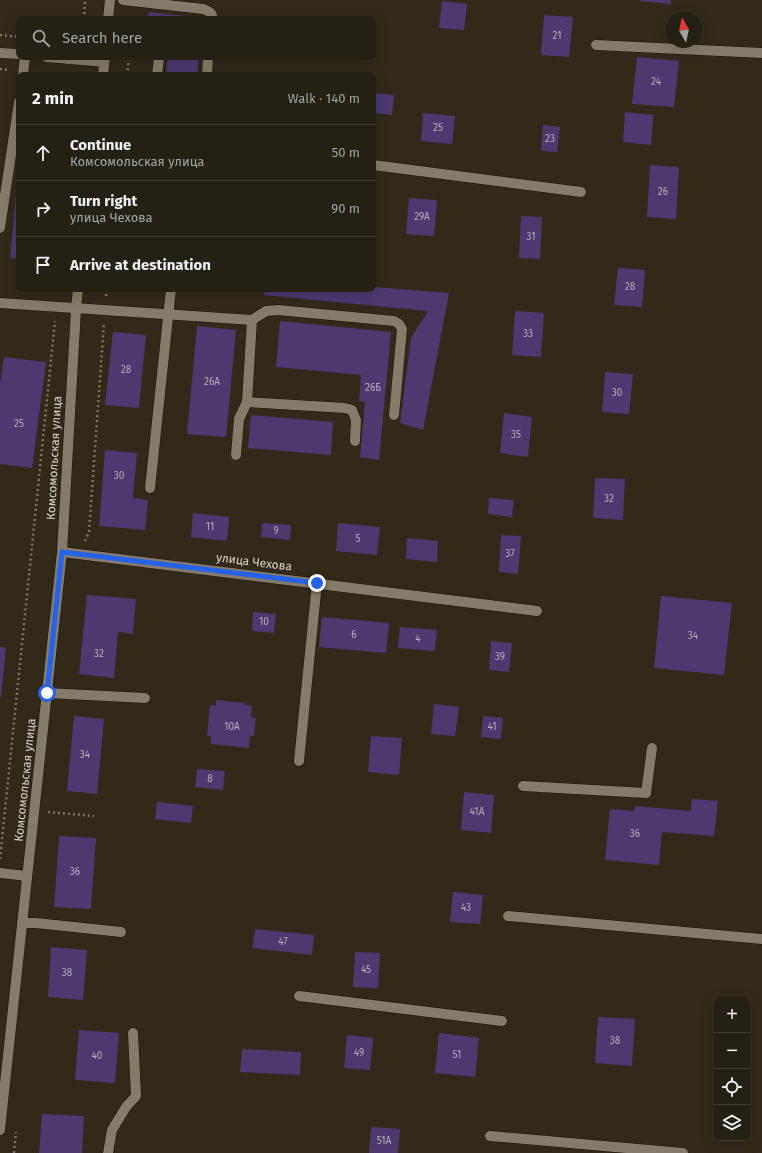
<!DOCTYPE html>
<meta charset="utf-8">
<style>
body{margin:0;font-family:"Fira Sans",sans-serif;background:#2d281d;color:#f1f3f6}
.controls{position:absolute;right:12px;bottom:12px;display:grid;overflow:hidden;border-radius:8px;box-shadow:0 4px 16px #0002}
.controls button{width:36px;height:36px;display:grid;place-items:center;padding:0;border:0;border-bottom:1px solid #423e34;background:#252014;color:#f1f3f6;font:20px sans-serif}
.compass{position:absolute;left:666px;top:12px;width:36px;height:36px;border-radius:50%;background:#252014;box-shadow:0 4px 16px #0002;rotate:351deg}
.stop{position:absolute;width:12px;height:12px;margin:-9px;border:3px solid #2563eb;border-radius:50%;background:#fff}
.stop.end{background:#2563eb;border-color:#fff;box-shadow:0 1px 4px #0008}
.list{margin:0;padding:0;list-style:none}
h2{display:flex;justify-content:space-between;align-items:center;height:52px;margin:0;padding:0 16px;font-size:17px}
h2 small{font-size:13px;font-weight:400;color:#a3a3a0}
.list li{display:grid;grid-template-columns:26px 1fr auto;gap:12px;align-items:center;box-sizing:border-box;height:56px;padding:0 16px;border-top:1px solid #423e34}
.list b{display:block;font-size:15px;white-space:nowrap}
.list p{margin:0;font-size:13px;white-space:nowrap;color:#a3a3a0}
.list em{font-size:13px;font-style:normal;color:#a3a3a0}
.icon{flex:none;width:22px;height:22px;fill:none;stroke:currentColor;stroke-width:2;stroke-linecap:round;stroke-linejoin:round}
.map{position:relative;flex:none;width:762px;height:1153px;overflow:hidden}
.search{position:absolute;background:#252014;box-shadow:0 4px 16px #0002;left:16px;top:16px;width:360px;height:44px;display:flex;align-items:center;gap:10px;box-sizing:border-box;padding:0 14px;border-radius:8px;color:#a3a3a0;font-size:15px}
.panel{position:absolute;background:#252014;box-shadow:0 4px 16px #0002;left:16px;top:72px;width:360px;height:220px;border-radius:8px}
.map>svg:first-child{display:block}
.building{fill:#4b3970}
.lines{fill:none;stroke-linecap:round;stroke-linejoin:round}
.lane-casing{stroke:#191205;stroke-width:11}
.street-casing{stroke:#191205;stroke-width:11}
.path{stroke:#7c766a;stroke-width:2.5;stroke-dasharray:2 3;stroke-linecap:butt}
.lane{stroke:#847b6b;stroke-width:10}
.street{stroke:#847b6b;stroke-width:10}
.route{stroke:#2563eb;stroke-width:5}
.labels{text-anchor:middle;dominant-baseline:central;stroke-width:3;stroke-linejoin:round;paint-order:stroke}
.number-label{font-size:10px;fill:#b5acb4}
.street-label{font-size:12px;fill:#d8d3ca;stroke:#312a1b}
</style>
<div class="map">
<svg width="762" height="1153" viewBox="0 0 762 1153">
<rect width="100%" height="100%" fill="#312a1b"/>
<g class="building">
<path d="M640 0H671V4L640 1Z"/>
<path d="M442 1 467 4 464 30 439 28Z"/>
<path d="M149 12 201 18V19H148Z"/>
<path d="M544 15 573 17 569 57 541 55Z"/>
<path d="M168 57H199L197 75H166Z"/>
<path d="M637 57 679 61 674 107 632 104Z"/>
<path d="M373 93 394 95 392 115 373 113Z"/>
<path d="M625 112 653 115 651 145 623 142Z"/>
<path d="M423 113 455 116 452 144 421 141Z"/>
<path d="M543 125 560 127 557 152 541 151Z"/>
<path d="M650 165 679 167 676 219 647 217Z"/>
<path d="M18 173H19V259L10 258Z"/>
<path d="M409 198 437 200 434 236 406 234Z"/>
<path d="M521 216 542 217 540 259 519 258Z"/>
<path d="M618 268 645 270 642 307 614 305Z"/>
<path d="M373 287 449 293 423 430 400 423 411 338 428 311 264 295 265 289H373Z"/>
<path d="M515 311 544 313 541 357 512 355Z"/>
<path d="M280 321 391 332 379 460 360 457 365 402 359 401 361 375 276 367Z"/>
<path d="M197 326 236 330 226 437 187 434Z"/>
<path d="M113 332 146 335 139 408 105 405Z"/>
<path d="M4 357 46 362 32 468 0 464V384Z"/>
<path d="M605 372 633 374 629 414 602 412Z"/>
<path d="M504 413 532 417 528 457 500 453Z"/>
<path d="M251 415 333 422 331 455 248 448Z"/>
<path d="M105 450 137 453 133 498 148 500 145 530 99 526Z"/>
<path d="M595 478 625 479 623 520 593 518Z"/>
<path d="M489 498 514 500 512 517 488 514Z"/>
<path d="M193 513 229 517 227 541 191 537Z"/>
<path d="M262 523 291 525 290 540 261 537Z"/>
<path d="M338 523 380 527 377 555 336 551Z"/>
<path d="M501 535 521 536 518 574 499 572Z"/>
<path d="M407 538 438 541 437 562 406 559Z"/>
<path d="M87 595 136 599 133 634 118 632 114 678 79 674Z"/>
<path d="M661 596 732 603 724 675 654 668Z"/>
<path d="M253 612 276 614 274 633 252 631Z"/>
<path d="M322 617 389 623 386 653 319 647Z"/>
<path d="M400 627 437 630 435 651 398 648Z"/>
<path d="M491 641 512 643 509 672 489 670Z"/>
<path d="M0 647 6 648 1 697H0Z"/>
<path d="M216 700 245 703V705L252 706 251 717 256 718 254 736H250L249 748 211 744V736H207L210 705H216Z"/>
<path d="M434 704 459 707 455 736 431 734Z"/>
<path d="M74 716 104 719 97 794 67 791Z"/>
<path d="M483 716 503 718 501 739 481 737Z"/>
<path d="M371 736 402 738 399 775 368 772Z"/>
<path d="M197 769 225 771 223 790 195 787Z"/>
<path d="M464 792 494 795 491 833 461 830Z"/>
<path d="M692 799 718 801 714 836 662 832 659 865 605 860 610 809 634 811 635 806 691 811Z"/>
<path d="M157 802 193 806 191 823 155 819Z"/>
<path d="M59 836 96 838 91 909 54 907Z"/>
<path d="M453 892 483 895 480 924 450 922Z"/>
<path d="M255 929 314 935 312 955 252 948Z"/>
<path d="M51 947 87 950 83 1000 48 997Z"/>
<path d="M355 952 380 953 378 988 353 987Z"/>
<path d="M598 1017 635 1019 632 1066 595 1063Z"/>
<path d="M79 1030 119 1033 115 1083 75 1080Z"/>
<path d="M439 1033 479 1038 475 1077 435 1073Z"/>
<path d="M347 1035 373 1038 370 1070 344 1068Z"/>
<path d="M242 1049 301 1052 300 1075 240 1072Z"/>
<path d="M42 1114 84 1116 82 1153H39Z"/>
<path d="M371 1127 400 1129 398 1153H369Z"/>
</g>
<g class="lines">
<g class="lane-casing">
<g id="lane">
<path d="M123 0 203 9C209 11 213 13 212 19"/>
<path d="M596 45 762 53"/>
<path d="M23 75 25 57"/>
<path d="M157 75 159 58"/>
<path d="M207 75 208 57"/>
<path d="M373 165 581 192"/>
<path d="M0 228 19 102"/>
<path d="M0 303 252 320 247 402 345 408 352 410 356 420 355 441"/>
<path d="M252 320 266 311 278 310 394 321 399 324 402 329 394 415"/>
<path d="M236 455 239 419 247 402"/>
<path d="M150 488 171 289"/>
<path d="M47 693 145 698"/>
<path d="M299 761 317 583"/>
<path d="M523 786 646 793 652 748"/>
<path d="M0 873 27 876"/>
<path d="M22 923H36L121 932"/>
<path d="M299 996 502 1021"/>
<path d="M490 1136 683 1153"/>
<path d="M108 1153 112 1130 126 1107 136 1096 133 1033"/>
</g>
</g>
<g class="street-casing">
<g id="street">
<path d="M108 19 110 0"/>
<path d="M0 53 19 54"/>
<path d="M47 57 104 62"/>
<path d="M103 75 105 57"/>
<path d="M62 552 537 611"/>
<path d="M508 916 762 939"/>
<path d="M0 1130 62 552 76 309 78 289"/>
</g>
</g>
<g class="path">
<path d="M84 19 85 0"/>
<path d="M0 35 19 37"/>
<path d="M0 69 9 70"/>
<path d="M36 73 58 75"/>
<path d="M127 75 129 57"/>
<path d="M106 296 107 289"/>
<path d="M85 541 89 532 104 323"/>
<path d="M48 812 94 816"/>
<path d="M0 859 55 321"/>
<path d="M14 1153 16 1132"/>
</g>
<use href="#lane" class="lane"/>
<use href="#street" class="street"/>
</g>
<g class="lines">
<path class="route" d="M47 693 62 552 317 583"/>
</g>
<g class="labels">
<g class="number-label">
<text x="557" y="36">21</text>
<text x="656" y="82">24</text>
<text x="438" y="128">25</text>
<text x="550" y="139">23</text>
<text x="663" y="192">26</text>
<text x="422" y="217">29А</text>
<text x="531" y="237">31</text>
<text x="630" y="287">28</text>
<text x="528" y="334">33</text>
<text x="126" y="370">28</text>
<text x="212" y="382">26А</text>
<text x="373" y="388">26Б</text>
<text x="617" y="393">30</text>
<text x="19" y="424">25</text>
<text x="516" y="435">35</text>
<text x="119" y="476">30</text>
<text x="609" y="499">32</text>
<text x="210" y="527">11</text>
<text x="276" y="531">9</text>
<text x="358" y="539">5</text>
<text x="510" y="554">37</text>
<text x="264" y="622">10</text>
<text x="354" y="635">6</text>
<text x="693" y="636">34</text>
<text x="418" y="639">4</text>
<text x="99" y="654">32</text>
<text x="500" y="657">39</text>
<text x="232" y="727">10А</text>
<text x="492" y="727">41</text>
<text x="85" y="755">34</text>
<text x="210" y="779">8</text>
<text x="477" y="812">41А</text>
<text x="635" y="834">36</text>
<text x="75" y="872">36</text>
<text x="466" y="908">43</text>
<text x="283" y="942">47</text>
<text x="366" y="970">45</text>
<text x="67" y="973">38</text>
<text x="615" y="1041">38</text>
<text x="359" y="1053">49</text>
<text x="457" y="1055">51</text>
<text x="97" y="1056">40</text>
<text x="384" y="1141">51А</text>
</g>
<g class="street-label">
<text transform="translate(54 458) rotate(-87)">Комсомольская улица</text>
<text transform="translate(254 562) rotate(7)">улица Чехова</text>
<text transform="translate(25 780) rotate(-84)">Комсомольская улица</text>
</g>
</g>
</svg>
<div class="controls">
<button>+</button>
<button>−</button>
<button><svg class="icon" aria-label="locate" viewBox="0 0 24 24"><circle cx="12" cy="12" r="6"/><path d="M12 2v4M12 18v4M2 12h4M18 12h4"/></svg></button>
<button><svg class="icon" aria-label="layers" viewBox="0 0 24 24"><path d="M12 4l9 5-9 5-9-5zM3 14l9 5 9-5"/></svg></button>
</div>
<svg class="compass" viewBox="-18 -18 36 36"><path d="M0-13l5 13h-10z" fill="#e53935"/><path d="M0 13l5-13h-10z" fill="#a3a3a0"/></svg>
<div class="stop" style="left:47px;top:693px"></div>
<div class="stop end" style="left:317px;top:583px"></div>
<div class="search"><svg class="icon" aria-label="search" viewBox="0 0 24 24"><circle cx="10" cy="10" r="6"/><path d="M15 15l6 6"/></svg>Search here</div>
<section class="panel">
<h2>2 min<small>Walk · 140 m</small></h2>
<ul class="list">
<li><svg class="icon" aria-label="ahead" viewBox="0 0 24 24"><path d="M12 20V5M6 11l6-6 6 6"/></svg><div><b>Continue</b><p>Комсомольская улица</p></div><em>50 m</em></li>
<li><svg class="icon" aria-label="right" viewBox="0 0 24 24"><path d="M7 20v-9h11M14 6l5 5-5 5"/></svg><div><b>Turn right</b><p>улица Чехова</p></div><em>90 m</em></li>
<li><svg class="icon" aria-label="arrive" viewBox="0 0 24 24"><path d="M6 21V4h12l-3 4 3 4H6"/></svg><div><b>Arrive at destination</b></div></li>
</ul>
</section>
</div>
